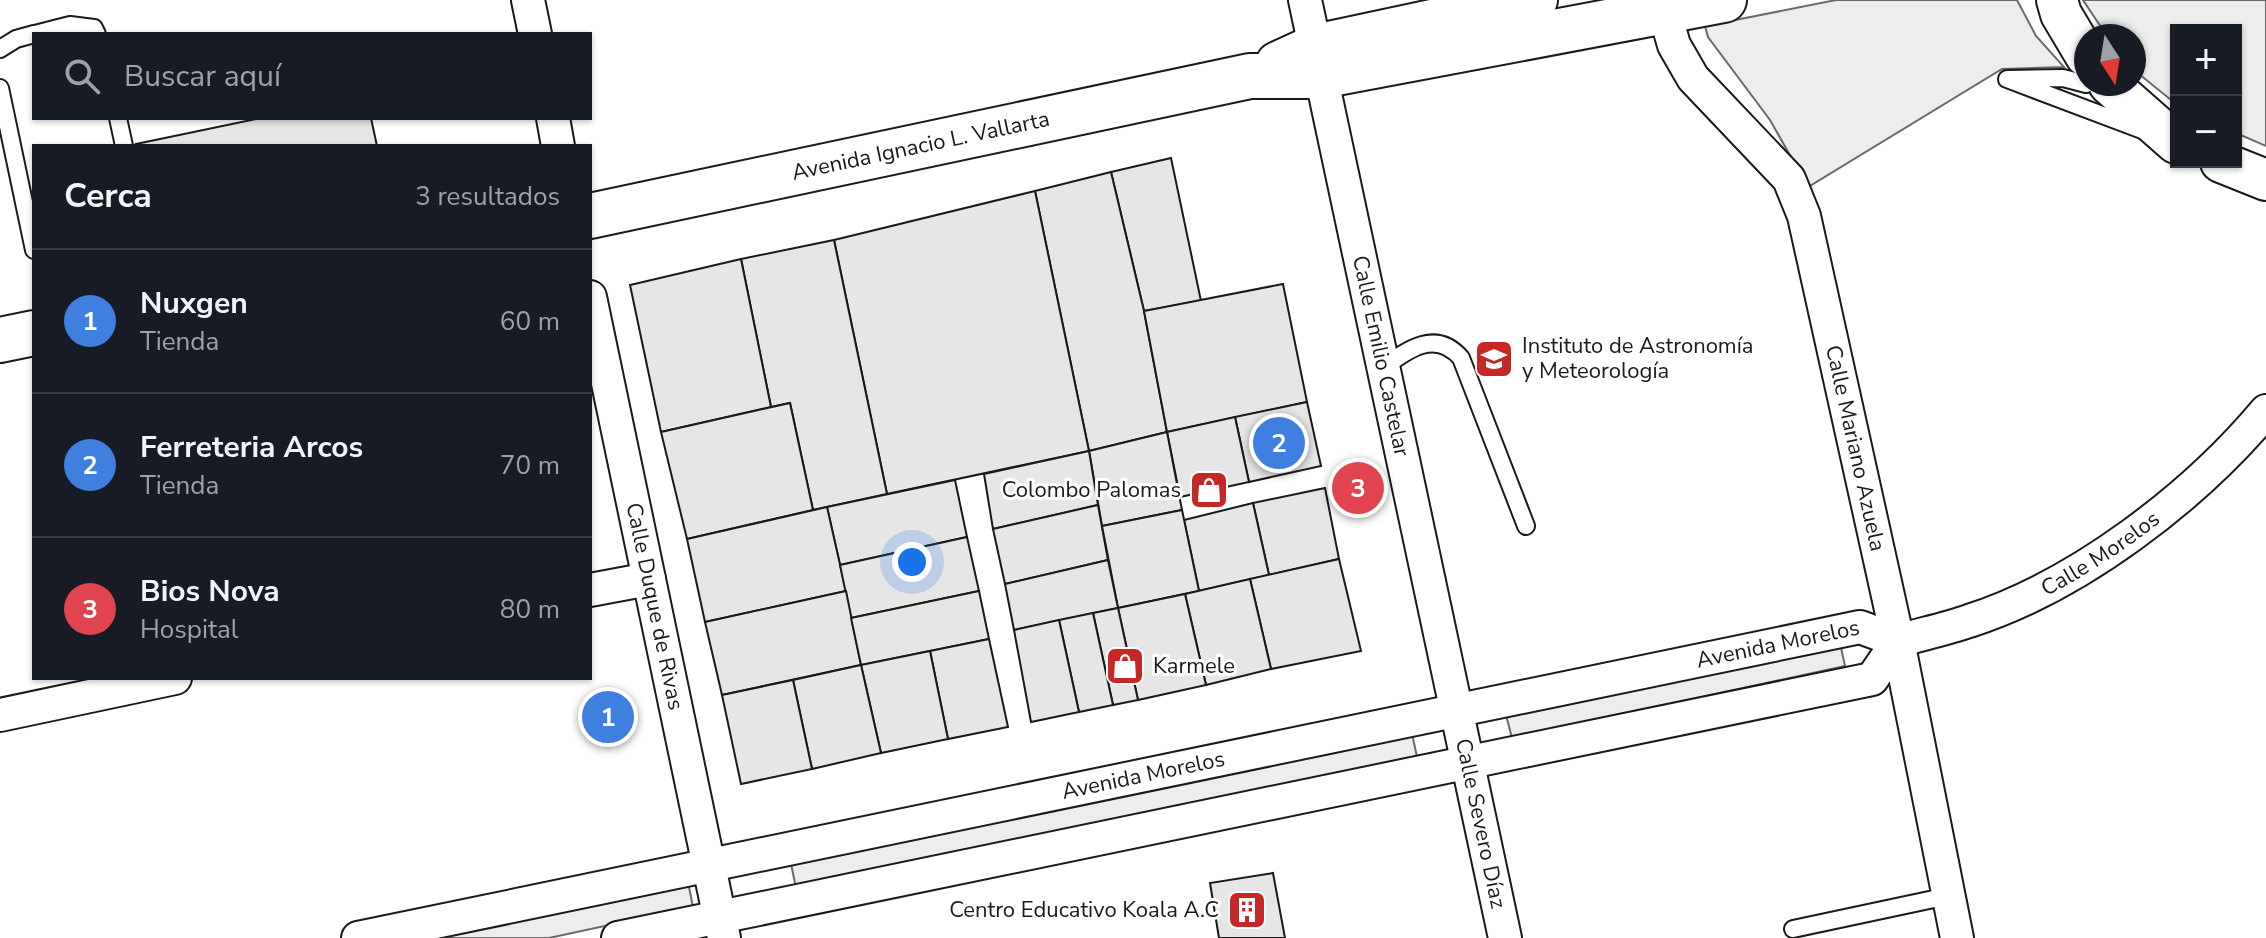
<!DOCTYPE html>
<html lang="es">
<meta charset="utf-8">
<style>
body{margin:0;font-family:"Nunito Sans",sans-serif;background:#20242c;color:#f1f3f6}
.controls{position:absolute;right:24px;top:24px;display:grid;overflow:hidden;border-radius:0px;box-shadow:0 2px 6px #0004}
.controls button{width:72px;height:72px;display:grid;place-items:center;padding:0;border:0;border-bottom:2px solid #363941;background:#171b24;color:#f1f3f6;font:40px sans-serif}
.compass{position:absolute;left:2074px;top:24px;width:72px;height:72px;border-radius:50%;background:#171b24;box-shadow:0 2px 6px #0004;rotate:168deg}
.you{position:absolute;left:912px;top:562px;width:28px;height:28px;margin:-20px;border:6px solid #fff;border-radius:50%;background:#1a73e8;box-shadow:0 0 0 12px #1a73e833}
.badge{display:grid;place-items:center;width:52px;height:52px;border-radius:50%;background:#c62828;color:#fff;font-size:26px;font-weight:700}
.pin{position:absolute;translate:-50% -50%;border:4px solid #fff;box-shadow:0 2px 8px #0006}
.list{margin:0;padding:0;list-style:none}
h2{display:flex;justify-content:space-between;align-items:center;height:104px;margin:0;padding:0 32px;font-size:34px}
h2 small{font-size:26px;font-weight:400;color:#9ea1a6}
.list li{display:grid;grid-template-columns:52px 1fr auto;gap:24px;align-items:center;box-sizing:border-box;height:144px;padding:0 32px;border-top:2px solid #363941}
.list b{display:block;font-size:30px;white-space:nowrap}
.list p{margin:0;font-size:26px;white-space:nowrap;color:#9ea1a6}
.list em{font-size:26px;font-style:normal;color:#9ea1a6}
.icon{flex:none;width:44px;height:44px;fill:none;stroke:currentColor;stroke-width:2;stroke-linecap:round;stroke-linejoin:round}
.map{position:relative;flex:none;width:2266px;height:938px;overflow:hidden}
.search{position:absolute;background:#171b24;box-shadow:0 2px 6px #0004;left:32px;top:32px;width:560px;height:88px;display:flex;align-items:center;gap:20px;box-sizing:border-box;padding:0 28px;border-radius:0px;color:#9ea1a6;font-size:30px}
.panel{position:absolute;background:#171b24;box-shadow:0 2px 6px #0004;left:32px;top:144px;width:560px;height:536px;border-radius:0px}
.map>svg:first-child{display:block}
.built{fill:#ededed;stroke:#6a6a6a;stroke-width:2}
.building{fill:#e6e6e6;stroke:#1a1a1a;stroke-width:2}
.lines{fill:none;stroke-linecap:round;stroke-linejoin:round}
.service-casing{stroke:#1a1a1a;stroke-width:20}
.minor-casing{stroke:#1a1a1a;stroke-width:36}
.tertiary-casing{stroke:#1a1a1a;stroke-width:44}
.secondary-casing{stroke:#1a1a1a;stroke-width:48}
.service{stroke:#fff;stroke-width:16}
.minor{stroke:#fff;stroke-width:32}
.tertiary{stroke:#fff;stroke-width:40}
.secondary{stroke:#fff;stroke-width:44}
.labels{text-anchor:middle;dominant-baseline:central;stroke-width:6;stroke-linejoin:round;paint-order:stroke}
.street-label{font-size:22px;fill:#1a1a1a;stroke:#fff}
.poi-label{font-size:22px;fill:#1a1a1a;stroke:#fff;text-anchor:start}
</style>
<div class="map">
<svg width="2266" height="938" viewBox="0 0 2266 938">
<rect width="100%" height="100%" fill="#fff"/>
<g class="built">
<path d="M1836 0H2017L2036 36 2064 67 2002 69 1808 187 1770 120 1708 37 1705 26Z"/>
<path d="M2083 0H2266V146L2236 133V30H2176V104L2134 70V36H2107Z"/>
<path d="M1840 643 1845 666 1512 738 1506 715Z"/>
<path d="M1411 729 1417 757 796 888 790 859Z"/>
<path d="M687 877 693 907 549 938H403Z"/>
</g>
<g class="building">
<path d="M261 118H371L377 146H137L136 144Z"/>
<path d="M1171 158 1201 301 1144 311 1111 172Z"/>
<path d="M1111 172 1144 311 1167 432 1089 451 1035 191Z"/>
<path d="M1035 191 1089 451 887 494 834 240Z"/>
<path d="M834 240 887 494 813 510 790 403 771 407 741 259Z"/>
<path d="M741 259 771 407 661 432 630 285Z"/>
<path d="M1283 284 1307 402 1167 432 1144 311Z"/>
<path d="M1307 402 1321 466 1249 482 1235 417Z"/>
<path d="M790 403 813 510 687 539 661 432Z"/>
<path d="M1235 417 1249 482 1180 497 1167 432Z"/>
<path d="M1167 432 1182 510 1102 526 1089 451Z"/>
<path d="M1089 451 1098 505 993 529 984 474Z"/>
<path d="M955 480 967 537 840 565 827 507Z"/>
<path d="M1325 488 1339 559 1269 575 1253 503Z"/>
<path d="M1253 503 1269 575 1199 591 1184 520Z"/>
<path d="M1098 505 1108 560 1005 584 993 529Z"/>
<path d="M827 507 846 591 705 622 687 539Z"/>
<path d="M1182 510 1199 591 1118 608 1102 526Z"/>
<path d="M967 537 979 591 851 618 840 565Z"/>
<path d="M1339 559 1361 651 1271 669 1250 579Z"/>
<path d="M1108 560 1118 608 1014 630 1005 584Z"/>
<path d="M1250 579 1271 669 1206 685 1185 594Z"/>
<path d="M846 591 861 665 722 695 705 622Z"/>
<path d="M979 591 989 639 861 665 851 618Z"/>
<path d="M1185 594 1206 685 1138 700 1118 608Z"/>
<path d="M1118 608 1138 700 1113 705 1093 613Z"/>
<path d="M1093 613 1113 705 1079 712 1059 620Z"/>
<path d="M1059 620 1079 712 1031 722 1014 630Z"/>
<path d="M989 639 1008 727 948 739 930 651Z"/>
<path d="M930 651 948 739 881 753 861 665Z"/>
<path d="M861 665 881 753 812 769 793 680Z"/>
<path d="M793 680 812 769 741 784 722 695Z"/>
<path d="M1273 873 1285 938H1219L1210 883Z"/>
</g>
<g class="lines">
<g class="service-casing">
<g id="service">
<path d="M35 34 70 25 94 28 97 34"/>
<path d="M0 49 16 39 34 34"/>
<path d="M2086 84 2063 78 2007 79 2142 130"/>
<path d="M0 88 34 250"/>
<path d="M118 118 124 146"/>
<path d="M1383 368C1408 349 1436 329 1461 358L1526 526"/>
<path d="M1793 929 1948 896"/>
</g>
</g>
<g class="minor-casing">
<g id="minor">
<path d="M528 0 535 34"/>
<path id="s1" d="M1305 0 1505 938"/>
<path id="s2" d="M1661 0 1674 45 1693 78 1789 179 1804 216 1898 641 1957 938"/>
<path d="M553 118 558 146"/>
<path id="s3" d="M590 297 724 938"/>
<path d="M590 590 649 579"/>
<path id="s4" d="M1898 641C1922 634 1946 629 1969 621 2078 586 2193 498 2266 411"/>
<path d="M0 715 175 678"/>
<path id="s5" d="M358 938 1860 627 1898 641"/>
<path d="M618 938 1872 679 1898 641"/>
</g>
</g>
<g class="tertiary-casing">
<g id="tertiary">
<path d="M2057 0 2061 14 2086 56"/>
<path d="M2109 84 2176 143"/>
<path d="M2221 162 2266 180"/>
</g>
</g>
<g class="secondary-casing">
<g id="secondary">
<path d="M1278 64 1315 47 1535 0"/>
<path id="s6" d="M590 216 1250 76H1321L1724 0"/>
<path d="M0 340 34 333"/>
</g>
</g>
<use href="#service" class="service"/>
<use href="#minor" class="minor"/>
<use href="#tertiary" class="tertiary"/>
<use href="#secondary" class="secondary"/>
</g>
<defs>
<g id="university-square" transform="scale(2)"><rect x="-9" y="-9" width="18" height="18" rx="4" fill="#c62828" stroke="#fff"/><path d="M0-5L7-2L0 1L-7-2ZM-4 1L0 2.5L4 1V4Q0 6-4 4Z" fill="#fff"/></g>
<g id="shop-square" transform="scale(2)"><rect x="-9" y="-9" width="18" height="18" rx="4" fill="#c62828" stroke="#fff"/><path d="M-5-2.5h2.3a2.7 3.5 0 0 1 5.4 0H5L5.5 6h-11ZM-1.5-2.5h3a1.5 2.3 0 0 0-3 0Z" fill="#fff"/></g>
<g id="building-square" transform="scale(2)"><rect x="-9" y="-9" width="18" height="18" rx="4" fill="#c62828" stroke="#fff"/><path d="M-4-6H4V6H1V3H-1V6H-4ZM-2.5-4.3h1.7v1.8h-1.7ZM.8-4.3h1.7v1.8H.8ZM-2.5-1h1.7V.8h-1.7ZM.8-1h1.7V.8H.8Z" fill="#fff"/></g>
</defs>
<g fill-rule="evenodd">
<use href="#university-square" x="1494" y="359"/>
<use href="#shop-square" x="1209" y="490"/>
<use href="#shop-square" x="1125" y="666"/>
<use href="#building-square" x="1247" y="910"/>
</g>
<g class="labels">
<g class="street-label">
<text stroke="none"><textPath href="#s6" startOffset="338">Avenida Ignacio L. Vallarta</textPath></text>
<text stroke="none"><textPath href="#s1" startOffset="364">Calle Emilio Castelar</textPath></text>
<text stroke="none"><textPath href="#s2" startOffset="502">Calle Mariano Azuela</textPath></text>
<text stroke="none"><textPath href="#s4" startOffset="222">Calle Morelos</textPath></text>
<text stroke="none"><textPath href="#s3" startOffset="316">Calle Duque de Rivas</textPath></text>
<text stroke="none"><textPath href="#s5" startOffset="1450">Avenida Morelos</textPath></text>
<text stroke="none"><textPath href="#s5" startOffset="802">Avenida Morelos</textPath></text>
<text stroke="none"><textPath href="#s1" startOffset="842">Calle Severo Díaz</textPath></text>
</g>
<g class="poi-label">
<text x="1522" y="346">Instituto de Astronomía<tspan x="1522" dy="25">y Meteorología</tspan></text>
<text x="1181" y="490" text-anchor="end">Colombo Palomas</text>
<text x="1153" y="666">Karmele</text>
<text x="1219" y="910" text-anchor="end">Centro Educativo Koala A.C</text>
</g>
</g>
</svg>
<div class="controls">
<button>+</button>
<button>−</button>
</div>
<svg class="compass" viewBox="-18 -18 36 36"><path d="M0-13l5 13h-10z" fill="#e53935"/><path d="M0 13l5-13h-10z" fill="#9ea1a6"/></svg>
<div class="you"></div>
<div class="pin badge" style="left:608px;top:717px;background:#3f7fe0">1</div>
<div class="pin badge" style="left:1279px;top:443px;background:#3f7fe0">2</div>
<div class="pin badge" style="left:1358px;top:488px;background:#e0444e">3</div>
<div class="search"><svg class="icon" aria-label="search" viewBox="0 0 24 24"><circle cx="10" cy="10" r="6"/><path d="M15 15l6 6"/></svg>Buscar aquí</div>
<section class="panel">
<h2>Cerca<small>3 resultados</small></h2>
<ul class="list">
<li><span class="badge" style="background:#3f7fe0">1</span><div><b>Nuxgen</b><p>Tienda</p></div><em>60 m</em></li>
<li><span class="badge" style="background:#3f7fe0">2</span><div><b>Ferreteria Arcos</b><p>Tienda</p></div><em>70 m</em></li>
<li><span class="badge" style="background:#e0444e">3</span><div><b>Bios Nova</b><p>Hospital</p></div><em>80 m</em></li>
</ul>
</section>
</div>
